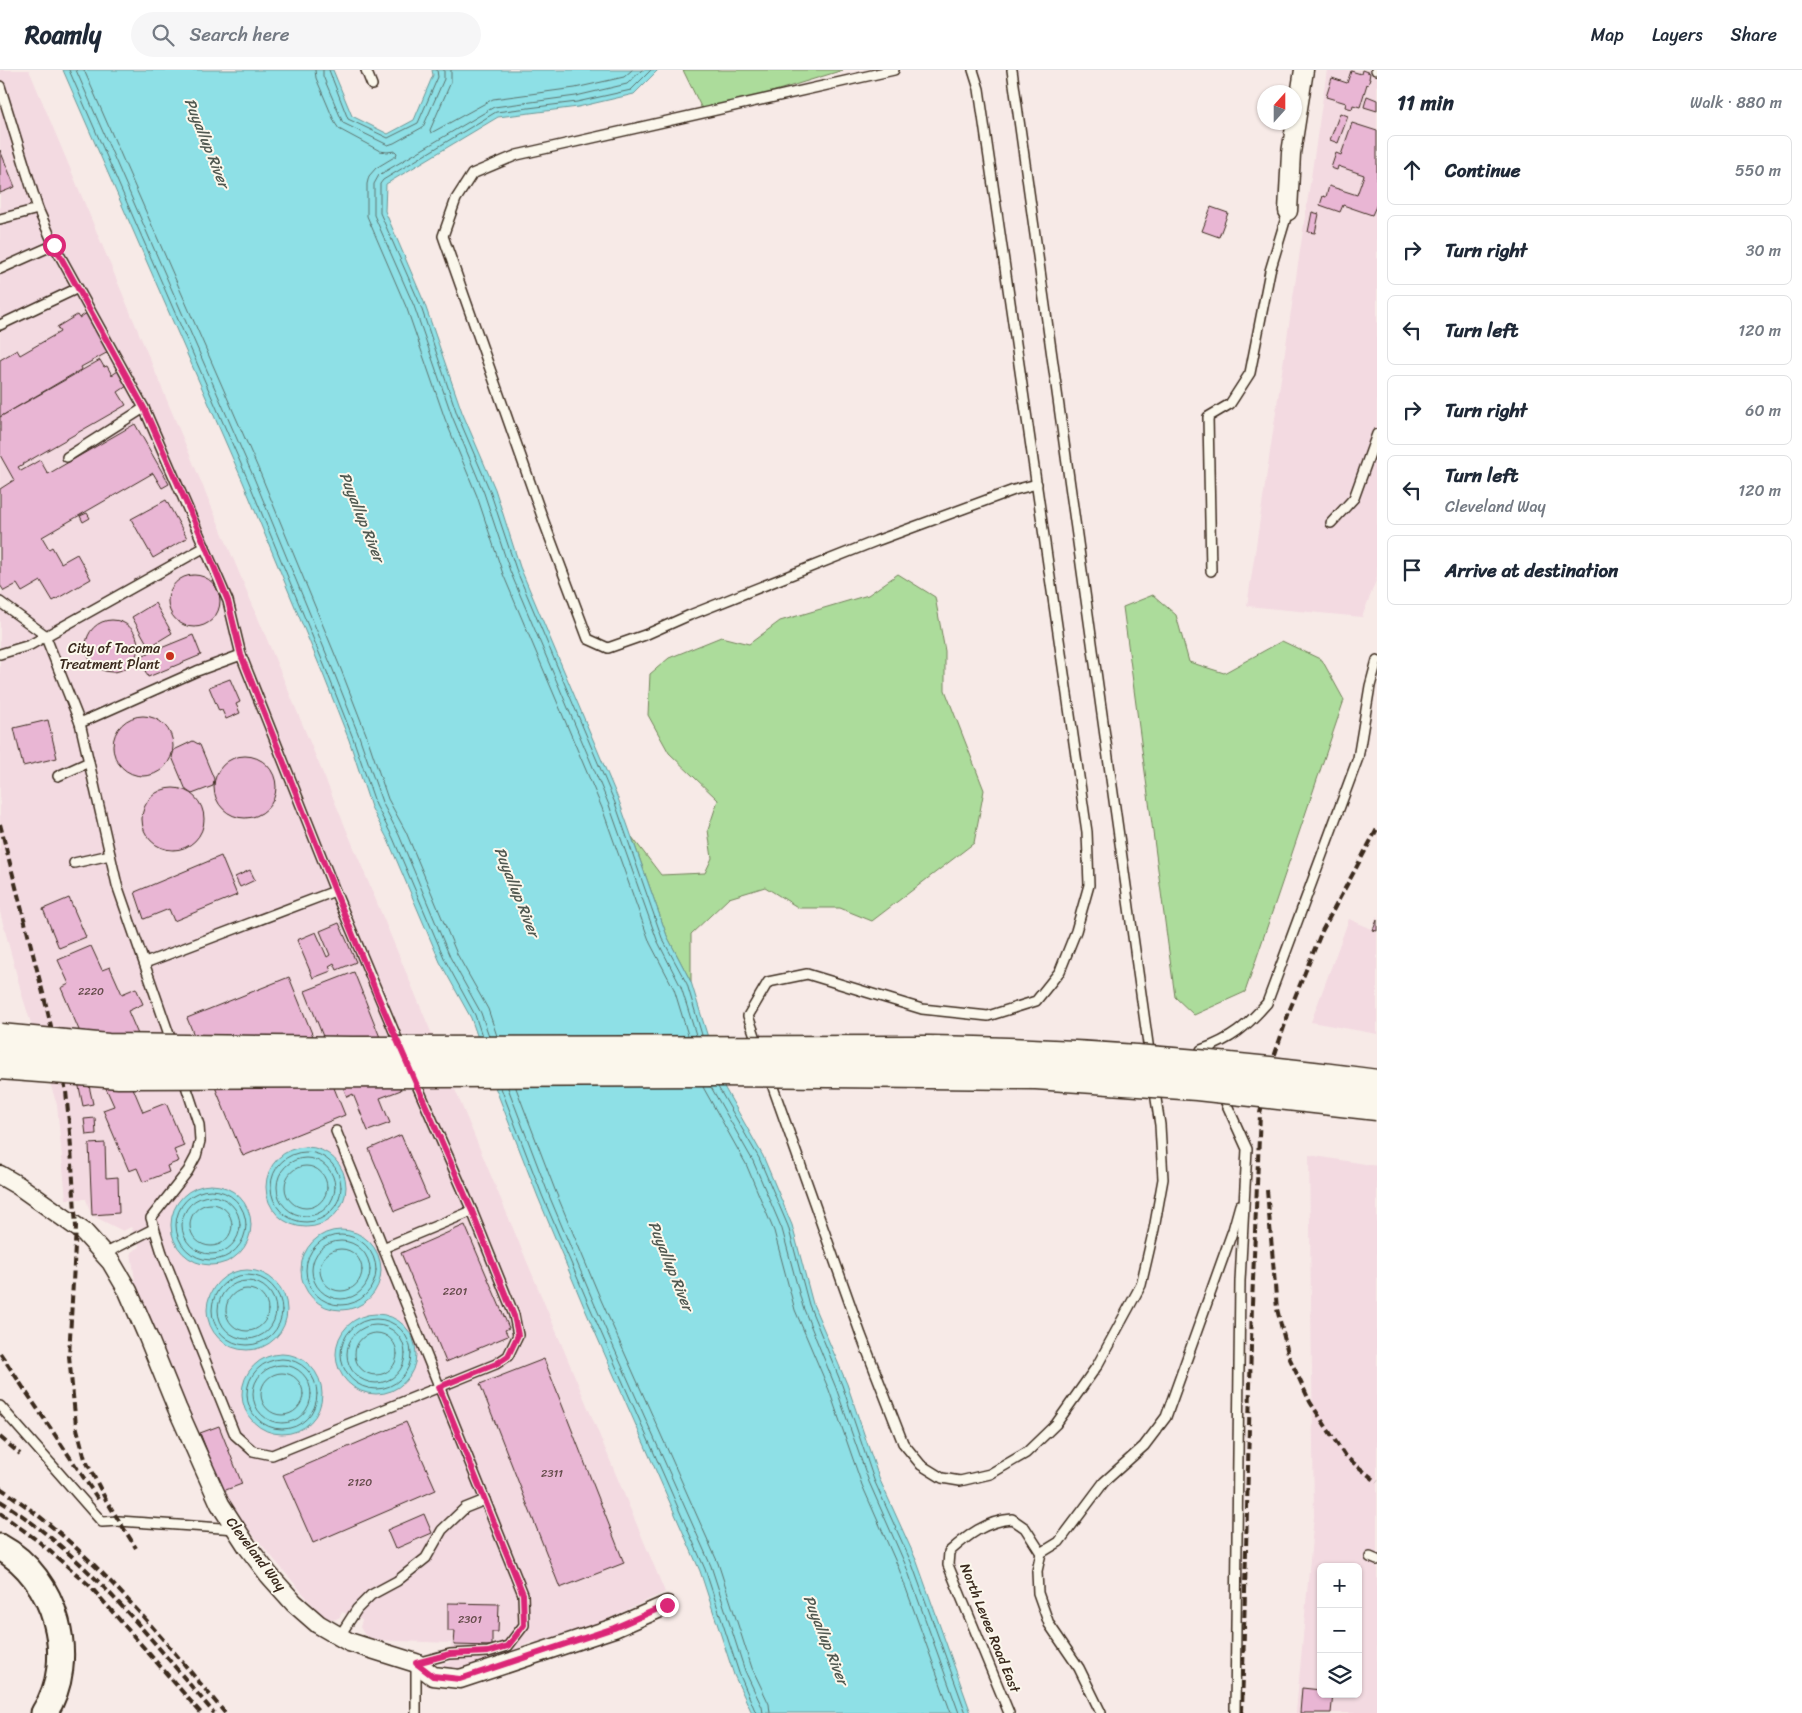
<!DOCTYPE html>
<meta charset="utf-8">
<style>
body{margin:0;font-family:Sriracha,sans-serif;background:#f6f6f7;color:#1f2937}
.controls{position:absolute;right:15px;bottom:15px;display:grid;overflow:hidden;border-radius:8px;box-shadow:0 1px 4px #0004}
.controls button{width:45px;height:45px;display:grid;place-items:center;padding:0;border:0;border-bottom:1px solid #e0e1e3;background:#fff;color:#1f2937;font:25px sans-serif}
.compass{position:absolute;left:1257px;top:15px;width:45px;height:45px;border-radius:50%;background:#fff;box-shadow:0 1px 4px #0004;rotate:21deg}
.stop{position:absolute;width:15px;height:15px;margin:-11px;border:4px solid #db2777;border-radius:50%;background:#fff}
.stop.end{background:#db2777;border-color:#fff;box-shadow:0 1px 5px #0008}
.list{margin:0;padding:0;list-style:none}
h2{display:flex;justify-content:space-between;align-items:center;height:65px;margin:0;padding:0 20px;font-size:21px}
h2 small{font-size:16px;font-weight:400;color:#747a83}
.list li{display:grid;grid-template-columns:32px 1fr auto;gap:15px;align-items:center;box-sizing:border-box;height:70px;margin:0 10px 10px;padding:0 10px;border:1px solid #e0e1e3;border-radius:8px}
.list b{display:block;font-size:19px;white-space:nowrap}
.list p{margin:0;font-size:16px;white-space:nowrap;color:#747a83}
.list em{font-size:16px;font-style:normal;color:#747a83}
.icon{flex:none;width:28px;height:28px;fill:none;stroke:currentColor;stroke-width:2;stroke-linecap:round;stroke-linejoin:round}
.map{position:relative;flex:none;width:1377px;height:1643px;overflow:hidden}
header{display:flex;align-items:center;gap:30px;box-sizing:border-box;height:70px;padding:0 25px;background:#fff;border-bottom:1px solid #e0e1e3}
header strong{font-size:24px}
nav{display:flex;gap:28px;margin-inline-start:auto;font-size:18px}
.search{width:350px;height:45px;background:#f6f6f7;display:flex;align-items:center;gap:12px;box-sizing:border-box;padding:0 18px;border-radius:28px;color:#747a83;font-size:19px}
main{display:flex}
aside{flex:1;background:#fff}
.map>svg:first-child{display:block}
.built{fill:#f3dae1;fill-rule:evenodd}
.green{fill:#acdc9b;stroke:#74835c}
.water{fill:#8ee0e6;stroke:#6d9796}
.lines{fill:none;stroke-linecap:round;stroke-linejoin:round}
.shore{stroke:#5c736e;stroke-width:1}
.building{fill:#e9b6d4;stroke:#3b2a1e}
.lane-casing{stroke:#3b2a1e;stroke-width:12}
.street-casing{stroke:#3b2a1e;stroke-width:21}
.secondary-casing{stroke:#3b2a1e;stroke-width:29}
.lane{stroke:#fbf7ec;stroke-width:9}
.street{stroke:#fbf7ec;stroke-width:18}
.secondary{stroke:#fbf7ec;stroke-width:25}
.rail{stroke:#3b2a1e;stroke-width:4;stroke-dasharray:8 4;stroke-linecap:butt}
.highway-bridge-casing{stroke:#3b2a1e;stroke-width:31;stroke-linecap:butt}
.highway-bridge{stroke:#fbf7ec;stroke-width:28}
.route{stroke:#db2777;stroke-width:6}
.poi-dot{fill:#c8321e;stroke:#fbf7ec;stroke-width:2}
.labels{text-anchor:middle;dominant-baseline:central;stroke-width:4;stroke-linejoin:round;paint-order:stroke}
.number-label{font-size:11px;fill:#664d4c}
.poi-label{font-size:14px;fill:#3b2a1e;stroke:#fbf7ec;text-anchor:end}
.street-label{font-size:14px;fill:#3b2a1e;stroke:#fbf7ec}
.water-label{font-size:15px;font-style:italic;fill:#505850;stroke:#fbf7ec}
</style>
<header>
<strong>Roamly</strong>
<div class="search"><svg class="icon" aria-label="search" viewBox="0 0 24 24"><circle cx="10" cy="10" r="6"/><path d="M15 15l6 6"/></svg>Search here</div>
<nav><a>Map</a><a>Layers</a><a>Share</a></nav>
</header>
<main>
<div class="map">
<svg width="1377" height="1643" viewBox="0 0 1377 1643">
<rect width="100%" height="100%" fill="#f7eae7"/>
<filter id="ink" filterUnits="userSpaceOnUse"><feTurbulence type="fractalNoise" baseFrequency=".02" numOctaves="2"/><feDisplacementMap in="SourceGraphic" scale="10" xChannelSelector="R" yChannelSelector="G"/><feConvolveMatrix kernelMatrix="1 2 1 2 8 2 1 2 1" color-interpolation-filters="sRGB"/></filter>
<g filter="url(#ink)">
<g class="built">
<path d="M0 0H29L665 1522 601 1552 538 1575 534 1571 473 1599 442 1601V1593H450L451 1573 372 1570 364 1564 360 1557 362 1550 342 1542 340 1547 334 1550 323 1547 227 1434 136 1218 131 1182 140 1177 131 1157 123 1161 91 1145 86 1129H66L57 1035 22 925 0 842V524L3 521 0 515Z"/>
<path d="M1327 0H1377V508L1362 547 1247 536Z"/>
<path d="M1377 846V964L1311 952 1349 849 1372 859Z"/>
<path d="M1309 1085 1377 1096V1643H1296L1314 1446ZM1321 1497H1358V1624H1321Z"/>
</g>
<g class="green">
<path d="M683 0H843L704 43Z"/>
<path d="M898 504 935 527 945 581V620L984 720 974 773 872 851 840 838H799L765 817 729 828 691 864V912L667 866 632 767 661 805 705 803 712 788 708 760 718 730 669 683 648 645 650 604 669 588 721 567 749 574 780 551 868 525Z"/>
<path d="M1153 525 1176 545 1189 592 1224 603 1282 571 1322 590 1344 630 1245 922 1194 945 1175 927 1123 537Z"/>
</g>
<g class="water">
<path d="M63 0H333L352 46 388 64 414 50 433 5 432 0H658L634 24 578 37 498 47 386 114 385 141 424 232 462 342 495 419 520 497 619 731 667 866 691 912 722 1013 763 1086 792 1155 813 1234 847 1314 879 1408 917 1492 971 1643H752L734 1605 700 1501 584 1237 538 1127 495 1017 471 948 440 892 388 770 371 737 349 670 323 604 243 412Z"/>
<circle cx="306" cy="1117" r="40"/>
<circle cx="211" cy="1155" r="40"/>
<circle cx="341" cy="1200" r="40"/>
<circle cx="247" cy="1240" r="40"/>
<circle cx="376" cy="1284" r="40"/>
<circle cx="282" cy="1324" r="40"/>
</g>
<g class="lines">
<g class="shore">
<path d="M69 0 248 410 327 602 353 668 376 735 393 768 445 890 475 945 482 966"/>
<path d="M76 0 254 408 333 600 359 666 382 732 399 765 450 887 481 943 489 966"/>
<path d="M84 0 261 405 340 597 366 664 388 729 406 762 457 884 488 939 497 966"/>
<path d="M315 0 316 8 335 53 339 59 380 81 387 82 395 81 397 83 396 86 376 98 369 106 367 114V146L407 239 445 349 477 426 503 504 602 738 650 873 674 919 688 965"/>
<path d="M323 0V6L343 53 388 75 394 73 423 57 444 9V0"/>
<path d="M329 0 348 49 388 68 418 53 438 7 437 0"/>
<path d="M451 0V12L430 60 431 63 493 29 575 18 624 7 632 0"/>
<path d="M642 0 627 14 576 26 494 37 379 105 374 114V145L414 236 452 346 484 423 510 501 609 735 657 870 681 917 696 965"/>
<path d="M651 0 631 20 577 32 496 42 383 110 380 114V143L420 234 457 344 490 421 516 499 615 733 662 868 687 914 702 965"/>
<path d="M703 1017 746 1094 774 1161 795 1240 829 1320 862 1415 899 1499 951 1643"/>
<path d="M711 1017 753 1091 782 1159 803 1237 836 1318 869 1412 906 1496 959 1643"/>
<path d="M718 1017 759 1088 788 1156 809 1235 842 1315 874 1410 912 1494 966 1643"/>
<path d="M501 1018 542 1125 589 1235 705 1499 739 1603 756 1643"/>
<path d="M508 1018 548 1123 594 1233 711 1496 745 1601 762 1637 763 1643"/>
<path d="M516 1018 555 1120 601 1230 718 1493 752 1598 769 1634 770 1643"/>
<circle cx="306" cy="1117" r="35"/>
<circle cx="306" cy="1117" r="29"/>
<circle cx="306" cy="1117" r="21"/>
<circle cx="211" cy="1155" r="35"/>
<circle cx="211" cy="1155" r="29"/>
<circle cx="211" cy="1155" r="21"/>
<circle cx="341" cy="1200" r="35"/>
<circle cx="341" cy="1200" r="29"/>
<circle cx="341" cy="1200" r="21"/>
<circle cx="247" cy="1240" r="35"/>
<circle cx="247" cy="1240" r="29"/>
<circle cx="247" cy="1240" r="21"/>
<circle cx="376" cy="1284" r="35"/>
<circle cx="376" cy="1284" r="29"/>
<circle cx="376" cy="1284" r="21"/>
<circle cx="282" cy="1324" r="35"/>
<circle cx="282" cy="1324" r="29"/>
<circle cx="282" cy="1324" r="21"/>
</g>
</g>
<g class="building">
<path d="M1362 0 1370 3 1369 9H1370L1368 15 1367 14 1360 37 1353 35 1352 39 1345 37 1346 33 1326 27 1332 8 1347 13 1351 1 1361 4Z"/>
<path d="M1367 26 1377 30V41L1364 37Z"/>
<path d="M1340 43 1348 46 1338 73 1330 70Z"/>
<path d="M1352 53 1377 61V134L1372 145 1343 135 1340 142 1320 135 1323 126 1326 127 1329 116 1357 125 1364 105 1338 96 1337 100 1331 98 1336 83 1341 85Z"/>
<path d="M0 80 15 117 0 123Z"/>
<path d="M1211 137 1228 143 1219 167 1202 161Z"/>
<path d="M1312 142 1319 144 1315 163 1308 162Z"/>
<path d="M87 243 110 281 81 297 82 299 0 347V290L17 280 20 285 60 262 57 257 77 245 79 248Z"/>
<path d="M100 290 104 297 107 296 112 305 118 301 127 316 118 322 126 335 18 397 21 401 40 390 48 404 135 354 169 414 162 418 153 403 42 467 49 479 52 477 61 493 77 484 91 509 53 531 41 511 22 522 17 514 4 521 0 515V419L14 410 0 385V347Z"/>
<path d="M166 430 187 468 153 488 131 449Z"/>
<path d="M87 443 90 448 83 452 80 446Z"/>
<circle cx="194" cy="531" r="26"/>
<path d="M155 533 172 563 149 577 132 547Z"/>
<circle cx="112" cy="576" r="26"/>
<path d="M193 565 201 585 148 607 139 587Z"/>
<path d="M230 609 240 632 236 634 240 643 226 649 222 640 219 641 209 617Z"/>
<circle cx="143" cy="676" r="30"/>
<path d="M48 650 57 688 23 696 14 658Z"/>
<path d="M193 671 200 675 214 709 213 716 192 724 186 720 172 687 174 680Z"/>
<circle cx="245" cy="717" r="31"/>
<circle cx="173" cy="749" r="31"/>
<path d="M221 786 237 825 174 851 169 839 144 849 135 822Z"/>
<path d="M250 800 255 810 240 817 235 807Z"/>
<path d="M69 828 86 867 59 878 43 839Z"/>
<path d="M1377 850V861L1373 860Z"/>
<path d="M339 853 356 892 337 900 334 893 329 896 331 901 313 908 297 870 316 862 327 887 330 885 320 861Z"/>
<path d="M91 876 102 900 110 897 122 924 136 918 143 934 128 941 140 969 82 967 61 918 69 914 58 890Z"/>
<path d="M354 902 401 1020 380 1028 390 1053 368 1061 353 1024 347 1027 305 921Z"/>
<path d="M289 907 345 1045 243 1086 187 948Z"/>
<path d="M128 1006 143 1042 166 1033 184 1076 174 1080 179 1091 167 1096 169 1102 143 1112 137 1098 129 1101 103 1040 114 1036 105 1016Z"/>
<path d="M88 1011 93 1034 83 1036 78 1012Z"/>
<path d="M95 1048 96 1064 86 1065 84 1049Z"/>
<path d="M401 1065 428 1128 395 1141 369 1079Z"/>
<path d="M105 1073 106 1108 118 1107 119 1143 92 1145 89 1074Z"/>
<path d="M465 1155 509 1258 505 1260 508 1266 446 1292 401 1183Z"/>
<path d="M544 1289 624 1493 560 1518 480 1314Z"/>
<path d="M406 1352 436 1420 313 1473 283 1405Z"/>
<path d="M219 1356 242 1414 223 1421 200 1363Z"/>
<path d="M424 1444 432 1463 395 1479 387 1460Z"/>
<path d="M448 1533 499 1534 498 1562H492V1576L454 1575 455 1561H448Z"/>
<path d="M1302 1618 1321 1620V1624H1333L1331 1643H1300Z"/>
</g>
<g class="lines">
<g class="lane-casing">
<g id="lane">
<path d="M366 0 372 15"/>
<path d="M894 0 517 85 472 104 456 129 443 166 544 452 588 569 608 578 645 565 690 545 876 471 1014 420 1037 414"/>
<path d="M1012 0 1150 988"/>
<path d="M1376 0H1377"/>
<path d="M0 16 38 139 54 175 144 338 228 531 241 585 335 821 401 978"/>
<path d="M0 149 38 139"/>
<path d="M0 199 54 175"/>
<path d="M0 255 78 218"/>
<path d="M67 387 144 338"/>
<path d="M1331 453 1354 428 1377 364"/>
<path d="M1211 501 1208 347 1230 334 1250 303 1270 201 1288 141"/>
<path d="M0 532 45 565 80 653 117 815 173 976"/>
<path d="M0 584 30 575 205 477"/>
<path d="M80 653 197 601 241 585"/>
<path d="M58 706 89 692"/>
<path d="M74 793 110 785"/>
<path d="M145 893 335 821"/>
<path d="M759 977 748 946 768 912 807 904 922 939 988 946 1036 931 1060 901 1076 861 1089 815 1087 762 979 19 973 0"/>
<path d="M1206 989 1201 980C1232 969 1246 957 1267 933L1358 688 1370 616 1377 590"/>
<path d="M769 1006 861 1265 903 1373 921 1395 942 1408 960 1411 990 1404 1026 1383 1056 1354 1097 1296 1141 1215 1154 1159 1163 1109 1160 1055 1154 1016"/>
<path d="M183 1007 199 1055 200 1071 196 1086 188 1101 151 1148 162 1183 235 1365 253 1381 272 1385 496 1294 508 1286 518 1265 514 1245 472 1141 413 1006"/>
<path d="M1222 1024 1247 1079 1240 1211 1235 1643"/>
<path d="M336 1061 523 1524 524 1555 508 1576 488 1582 450 1584 416 1593V1643"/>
<path d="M383 1178 472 1141"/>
<path d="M104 1184 153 1159"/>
<path d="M0 1336 102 1452 119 1451 236 1459"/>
<path d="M1370 1487 1377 1490"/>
<path d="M339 1567 357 1539 371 1525 397 1511 426 1488 442 1460 465 1438 485 1430"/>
<path d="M1009 1643 948 1495 949 1482C968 1465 986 1451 1012 1449L1025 1458 1041 1483"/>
<path d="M1101 1643 1079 1598 1049 1554 1038 1523 1037 1501 1041 1483 1059 1472 1104 1412 1144 1376 1166 1347 1233 1160 1240 1135"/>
</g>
</g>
<g class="street-casing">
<g id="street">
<path d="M1288 141 1291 83 1304 0"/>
<path d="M0 1105 19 1116 84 1162 111 1192 128 1221 148 1267 177 1338 220 1434 247 1476 269 1505 294 1533 318 1554 349 1572 416 1593 433 1606 460 1609 614 1558 667 1535"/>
</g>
</g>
<g class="secondary-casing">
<path id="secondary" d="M0 1477C56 1507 79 1590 44 1643"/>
</g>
<use href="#lane" class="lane"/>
<use href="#street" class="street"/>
<use href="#secondary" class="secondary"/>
<g class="rail">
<path d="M0 754 47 939 66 1021 70 1063 76 1157 69 1286 76 1355 85 1389 106 1430 136 1478"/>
<path d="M1267 1120 1277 1239 1289 1287 1310 1332 1345 1386 1377 1412"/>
<path d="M0 1283 100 1432"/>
<path d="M0 1367 20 1384"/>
<path d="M0 1418C90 1477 157 1562 225 1643"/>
<path d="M0 1431C84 1483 150 1568 214 1643"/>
<path d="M0 1443 38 1471 89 1515 201 1643"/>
<path d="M1242 1643 1252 1234 1260 1043 1275 984 1290 939 1322 861 1377 759"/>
</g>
<g class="highway-bridge-casing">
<g id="highway-bridge">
<path d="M0 968 108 978 352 981 929 980C1079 982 1228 994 1377 1014"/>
<path d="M0 995 119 1004 716 1002 1036 1005 1197 1016 1377 1036"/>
</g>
</g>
<use href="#highway-bridge" class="highway-bridge"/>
</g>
</g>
<g class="lines" filter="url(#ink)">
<path class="route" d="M54 175 144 338 206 477 228 531 241 585 335 821 379 929 472 1141 514 1246 518 1265 508 1286 496 1294 439 1317 523 1524 524 1555 508 1576 488 1582 450 1584 416 1593 433 1606 460 1609 614 1558 667 1535"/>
</g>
<circle class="poi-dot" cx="170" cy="586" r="5"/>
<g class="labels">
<g class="number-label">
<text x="91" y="921">2220</text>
<text x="455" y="1221">2201</text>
<text x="552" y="1403">2311</text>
<text x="360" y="1412">2120</text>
<text x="470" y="1549">2301</text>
</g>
<g class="poi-label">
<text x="160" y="578">City of Tacoma<tspan x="160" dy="16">Treatment Plant</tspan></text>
</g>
<g class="street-label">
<text transform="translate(256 1484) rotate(53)">Cleveland Way</text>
<text transform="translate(990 1558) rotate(68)">North Levee Road East</text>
</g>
<g class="water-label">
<text transform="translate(207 73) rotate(68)">Puyallup River</text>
<text transform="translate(362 447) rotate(68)">Puyallup River</text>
<text transform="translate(517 822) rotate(68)">Puyallup River</text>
<text transform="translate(671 1196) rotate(68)">Puyallup River</text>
<text transform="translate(826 1570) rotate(68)">Puyallup River</text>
</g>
</g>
</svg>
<div class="controls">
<button>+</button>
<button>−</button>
<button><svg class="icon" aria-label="layers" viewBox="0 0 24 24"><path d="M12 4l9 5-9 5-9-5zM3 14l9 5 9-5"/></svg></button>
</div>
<svg class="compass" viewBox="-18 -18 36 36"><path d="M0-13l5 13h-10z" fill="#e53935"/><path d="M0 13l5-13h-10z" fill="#747a83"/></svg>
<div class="stop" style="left:54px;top:175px"></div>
<div class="stop end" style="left:667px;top:1535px"></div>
</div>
<aside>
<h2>11 min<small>Walk · 880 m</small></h2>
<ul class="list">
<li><svg class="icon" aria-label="ahead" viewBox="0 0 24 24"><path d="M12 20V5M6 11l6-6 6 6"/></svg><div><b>Continue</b></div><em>550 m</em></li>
<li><svg class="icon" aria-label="right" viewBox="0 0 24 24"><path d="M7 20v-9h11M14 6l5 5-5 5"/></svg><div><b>Turn right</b></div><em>30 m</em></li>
<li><svg class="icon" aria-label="left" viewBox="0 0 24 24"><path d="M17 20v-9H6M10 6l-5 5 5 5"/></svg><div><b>Turn left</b></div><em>120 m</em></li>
<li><svg class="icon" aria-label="right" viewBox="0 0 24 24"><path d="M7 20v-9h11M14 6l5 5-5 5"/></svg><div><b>Turn right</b></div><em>60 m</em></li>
<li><svg class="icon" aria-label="left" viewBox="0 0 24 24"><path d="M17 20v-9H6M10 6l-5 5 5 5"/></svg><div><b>Turn left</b><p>Cleveland Way</p></div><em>120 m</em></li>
<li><svg class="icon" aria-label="arrive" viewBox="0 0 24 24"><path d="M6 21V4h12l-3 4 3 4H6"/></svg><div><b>Arrive at destination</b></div></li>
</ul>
</aside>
</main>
